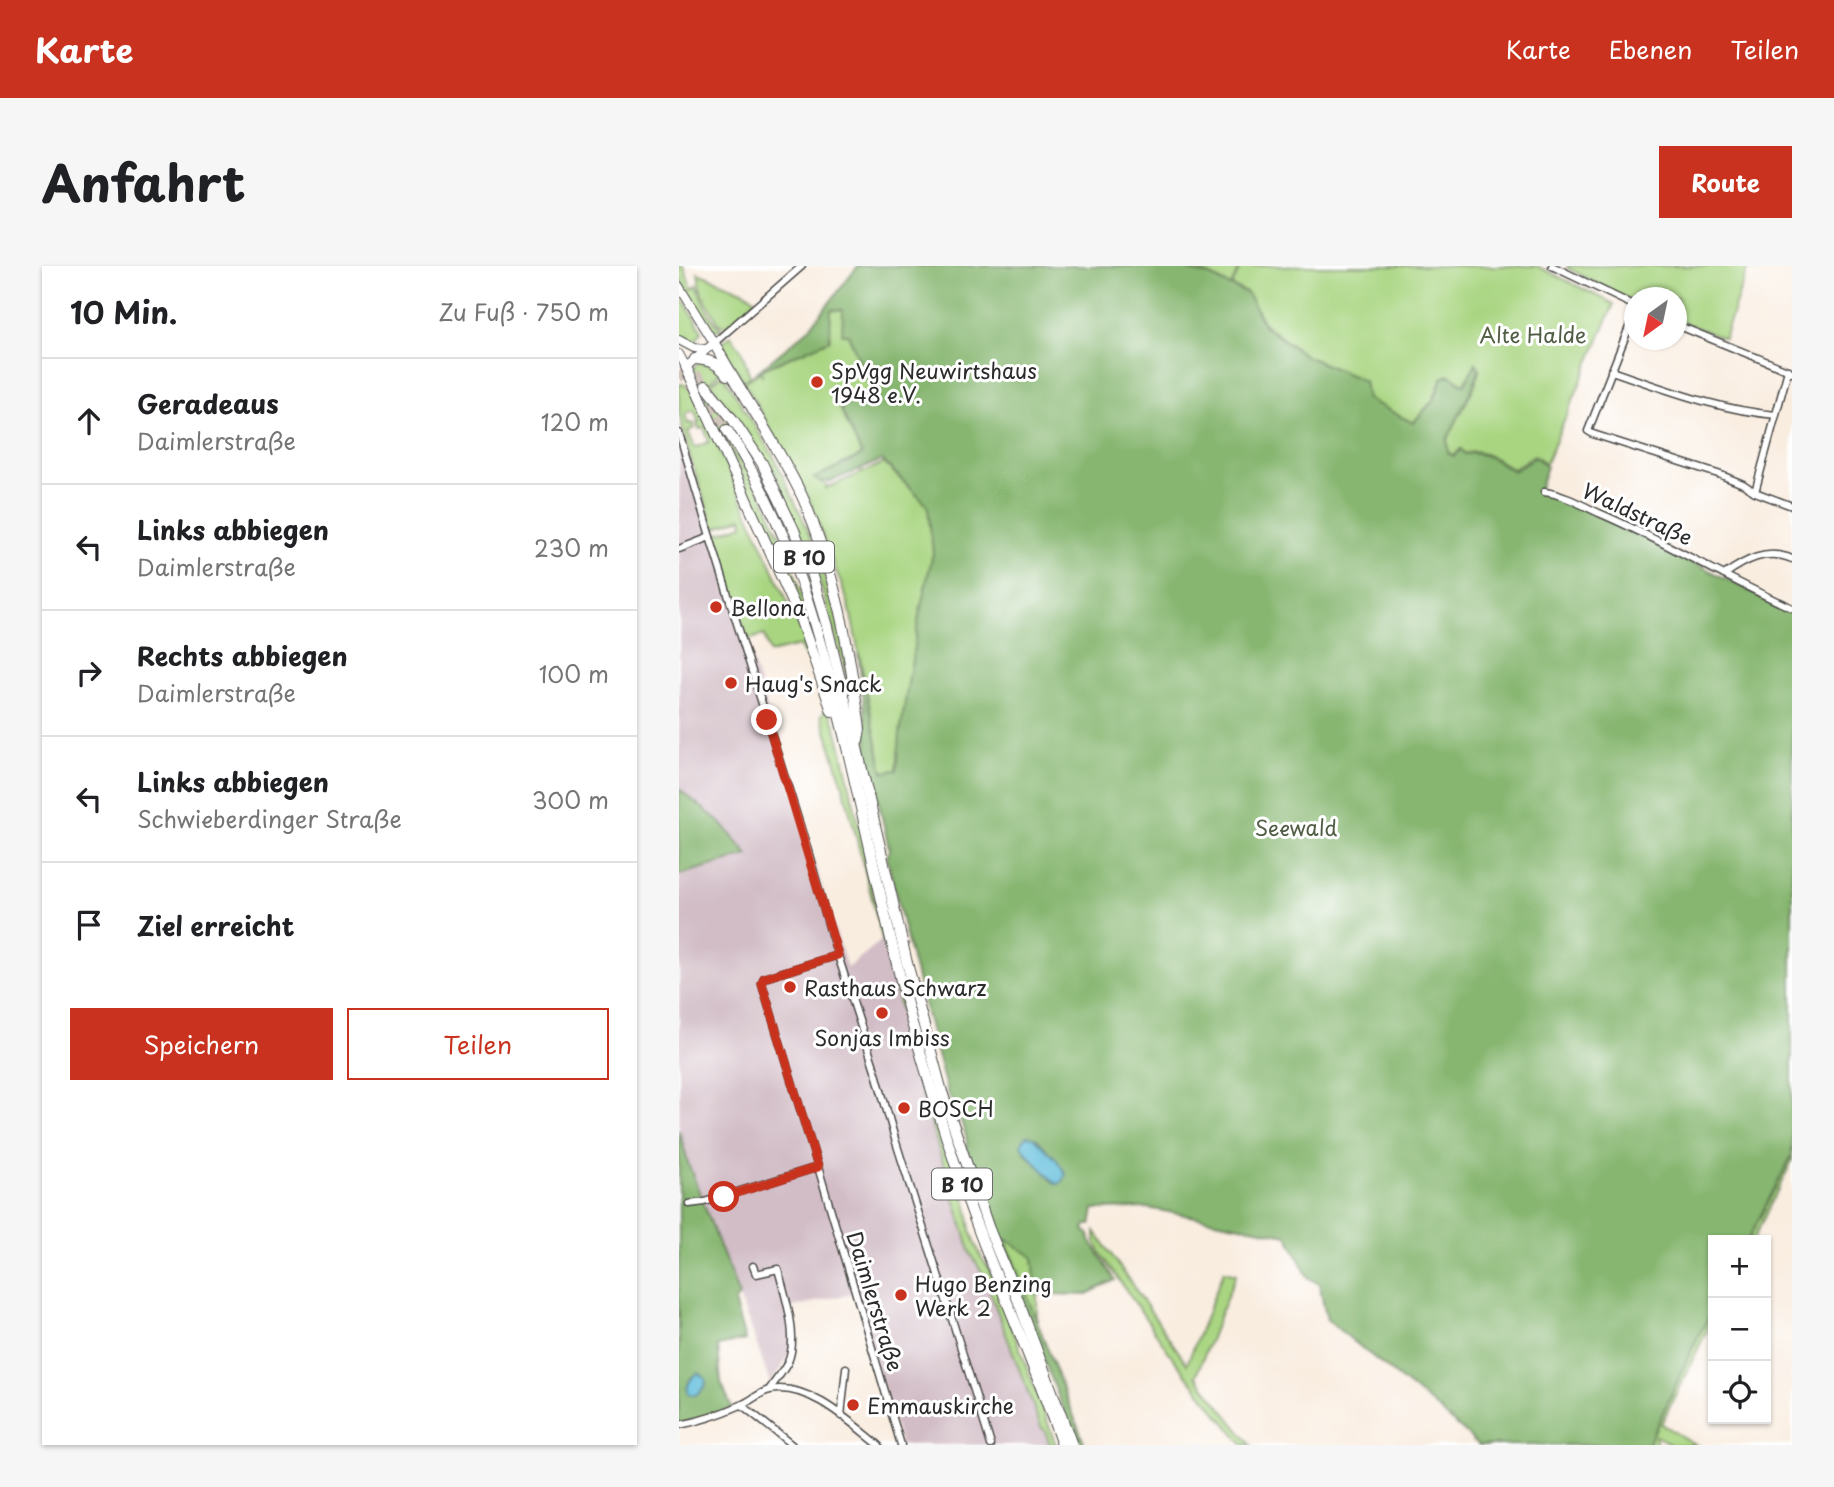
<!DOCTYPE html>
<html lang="de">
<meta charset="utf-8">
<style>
body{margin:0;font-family:"Playpen Sans",sans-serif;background:#f6f6f6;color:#202124}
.controls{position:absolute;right:21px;bottom:21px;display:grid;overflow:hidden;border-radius:0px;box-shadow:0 2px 5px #0004}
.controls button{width:63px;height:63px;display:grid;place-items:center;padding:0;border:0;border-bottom:2px solid #e0e0e0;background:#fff;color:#202124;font:35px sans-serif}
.compass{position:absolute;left:945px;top:21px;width:63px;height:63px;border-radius:50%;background:#fff;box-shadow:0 2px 5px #0004;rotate:213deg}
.stop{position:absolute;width:21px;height:21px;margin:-16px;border:5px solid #c8321e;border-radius:50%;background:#fff}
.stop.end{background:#c8321e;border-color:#fff;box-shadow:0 2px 7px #0008}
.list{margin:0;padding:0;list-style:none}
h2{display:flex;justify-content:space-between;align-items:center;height:91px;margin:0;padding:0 28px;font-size:30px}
h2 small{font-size:23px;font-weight:400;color:#757577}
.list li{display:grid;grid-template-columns:46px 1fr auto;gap:21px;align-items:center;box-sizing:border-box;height:126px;padding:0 28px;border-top:2px solid #e0e0e0}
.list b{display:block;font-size:26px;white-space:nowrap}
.list p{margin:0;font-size:23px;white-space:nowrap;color:#757577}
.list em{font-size:23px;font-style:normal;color:#757577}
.actions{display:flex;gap:14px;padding:21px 28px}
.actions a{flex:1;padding:16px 0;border:2px solid #c8321e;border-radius:0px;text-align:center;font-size:24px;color:#c8321e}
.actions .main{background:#c8321e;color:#fff}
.icon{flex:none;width:38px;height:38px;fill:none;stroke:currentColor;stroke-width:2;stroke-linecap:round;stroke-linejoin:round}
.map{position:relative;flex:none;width:1113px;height:1179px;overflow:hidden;border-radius:0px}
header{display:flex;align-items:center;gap:42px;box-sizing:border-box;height:98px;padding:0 35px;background:#c8321e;color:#fff}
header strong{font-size:33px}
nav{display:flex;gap:38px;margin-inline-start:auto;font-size:24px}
.intro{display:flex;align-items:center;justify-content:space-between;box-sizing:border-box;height:168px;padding:0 42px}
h1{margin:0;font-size:49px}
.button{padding:18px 32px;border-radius:0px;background:#c8321e;color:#fff;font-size:24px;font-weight:700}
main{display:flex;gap:42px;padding:0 42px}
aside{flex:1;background:#fff;border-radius:0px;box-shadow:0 2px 5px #0004}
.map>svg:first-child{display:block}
.industrial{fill:#d2bdc6}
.green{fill:#a9d581;stroke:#6a8056;stroke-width:2;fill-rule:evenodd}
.forest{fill:#86b66f;stroke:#58704d;stroke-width:2;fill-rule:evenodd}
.water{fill:#5ebddc;stroke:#447484;stroke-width:2}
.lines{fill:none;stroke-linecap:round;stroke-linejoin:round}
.highway-tunnel{stroke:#d0c6bc;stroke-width:10;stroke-dasharray:10 5;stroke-linecap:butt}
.minor-casing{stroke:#4a4846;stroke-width:9}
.major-casing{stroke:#4a4846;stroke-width:10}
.highway-casing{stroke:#4a4846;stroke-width:12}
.minor{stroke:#fff;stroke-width:6}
.major{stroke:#fff;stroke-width:8}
.highway{stroke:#fff;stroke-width:10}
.route{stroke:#c8321e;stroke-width:9}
.poi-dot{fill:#c8321e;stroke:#fff;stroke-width:2.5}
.labels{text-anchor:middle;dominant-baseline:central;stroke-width:6;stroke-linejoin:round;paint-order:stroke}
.shield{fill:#fff;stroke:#6b6b6b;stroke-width:2}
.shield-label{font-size:19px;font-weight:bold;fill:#2b2b2b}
.park-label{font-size:21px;fill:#515e45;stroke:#fff}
.poi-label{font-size:21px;fill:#2b2b2b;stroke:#fff;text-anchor:start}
.street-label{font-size:21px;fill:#2b2b2b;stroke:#fff}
</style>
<header>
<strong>Karte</strong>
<nav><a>Karte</a><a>Ebenen</a><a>Teilen</a></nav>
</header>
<div class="intro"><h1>Anfahrt</h1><a class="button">Route</a></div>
<main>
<aside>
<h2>10 Min.<small>Zu Fuß · 750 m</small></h2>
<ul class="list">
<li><svg class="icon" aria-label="ahead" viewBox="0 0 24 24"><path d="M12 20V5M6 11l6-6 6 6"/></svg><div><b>Geradeaus</b><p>Daimlerstraße</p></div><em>120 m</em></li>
<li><svg class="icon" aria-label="left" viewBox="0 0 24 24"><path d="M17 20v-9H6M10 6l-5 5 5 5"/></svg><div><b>Links abbiegen</b><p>Daimlerstraße</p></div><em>230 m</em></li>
<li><svg class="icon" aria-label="right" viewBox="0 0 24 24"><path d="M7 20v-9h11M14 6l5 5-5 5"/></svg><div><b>Rechts abbiegen</b><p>Daimlerstraße</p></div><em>100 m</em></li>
<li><svg class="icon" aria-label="left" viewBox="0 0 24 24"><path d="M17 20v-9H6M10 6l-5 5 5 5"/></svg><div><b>Links abbiegen</b><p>Schwieberdinger Straße</p></div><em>300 m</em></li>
<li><svg class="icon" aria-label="arrive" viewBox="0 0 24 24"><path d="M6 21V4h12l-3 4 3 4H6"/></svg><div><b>Ziel erreicht</b></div></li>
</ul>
<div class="actions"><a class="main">Speichern</a><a>Teilen</a></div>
</aside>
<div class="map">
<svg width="1113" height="1179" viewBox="0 0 1113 1179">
<rect width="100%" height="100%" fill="#fff"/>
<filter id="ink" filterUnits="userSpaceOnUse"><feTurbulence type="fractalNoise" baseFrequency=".0143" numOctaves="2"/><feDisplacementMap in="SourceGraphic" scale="14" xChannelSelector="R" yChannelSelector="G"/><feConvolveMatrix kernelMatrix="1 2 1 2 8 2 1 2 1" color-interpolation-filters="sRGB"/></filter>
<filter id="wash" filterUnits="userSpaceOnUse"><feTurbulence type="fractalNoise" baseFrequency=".00686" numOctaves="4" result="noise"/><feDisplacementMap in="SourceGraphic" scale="28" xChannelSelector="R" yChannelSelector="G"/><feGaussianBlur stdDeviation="1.57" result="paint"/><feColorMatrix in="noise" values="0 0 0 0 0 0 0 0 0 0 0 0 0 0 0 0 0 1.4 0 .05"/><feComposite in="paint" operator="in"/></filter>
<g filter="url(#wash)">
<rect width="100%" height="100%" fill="#f9ede0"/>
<path class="industrial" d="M0 167 35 269 168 702 204 673 229 774 227 777 292 988 305 1010 371 1179H222L175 1027 110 1042 112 1087 91 1118 74 1068 9 897 0 864V609L68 589 41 556 0 523Z"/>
<g class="green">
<path d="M0 0H4L5 2 13 23 18 19C22 34 31 53 43 64H35L32 60 29 61 0 11Z"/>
<path d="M503 0H561L552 20 530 9 516 6Z"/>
<path d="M562 0H858L935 38 867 197 855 189 834 203C819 195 803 181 786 188L782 183 774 189 769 186 768 174 795 121 801 103 797 97 785 118 770 109 763 112 754 134 734 157 688 133 685 115 627 90 586 59 568 27 553 20Z"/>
<path d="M889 0H1069L1045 72 998 54V32H956L955 36 888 2Z"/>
<path d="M19 7 66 26 77 34 48 61 41 59 23 29Z"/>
<path d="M0 30 7 38 23 66 14 79 0 71Z"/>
<path d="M152 43 165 44 164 68H169L195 127 161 142 183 189 135 212 149 220 145 223 205 197 247 238 251 248 254 287 240 350 225 443 218 504 204 506 170 339 129 230 65 116 81 106 84 110 82 104 150 74Z"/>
<path d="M52 70 62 84 71 110 64 115 42 77Z"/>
<path d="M21 96 42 105 23 124 51 159 41 167 15 110V101Z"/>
<path d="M44 108 96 193 132 270 163 367 173 429 141 316 97 208 32 118Z"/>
<path d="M2 118C13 119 16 132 21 141L128 378 131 398 120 380 91 387 85 369 68 374 36 269 64 259 63 252 35 263 9 184 0 147V119ZM15 144 20 156 18 157 20 163 25 162 30 176 16 182 9 165 16 162 14 157 9 158 6 148Z"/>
<path d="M43 166 82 227 108 284 145 396 112 318Z"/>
<path d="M148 443C158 456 162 483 166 499 176 545 188 590 196 636L199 640 235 776 288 940 292 964 302 991 310 1002 329 1051 377 1179H371L366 1165 362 1161 305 1010 292 988 227 776 229 774 165 523 142 449Z"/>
<path d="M1113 889V895L1074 974H1069Z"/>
<path d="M416 965 508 1098 545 1005 557 1008 517 1110 572 1179H564L496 1095 421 986 416 975Z"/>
<path d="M325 971 354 991 358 1028V1057Z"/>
<path d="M1034 1044V1052L982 1158 1017 1179H993L977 1170V1179H969L1018 1072Z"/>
</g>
<g class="forest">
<path d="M179 0H501L516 6 530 9 544 17 568 27 585 60 627 90 685 115 688 133 734 157 755 134 763 112 770 109 785 119 797 97 800 103 794 121 768 174 769 187 775 190 782 183 786 188C804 184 820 196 834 205L856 191 868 200 860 225 929 253 1113 346V889L1069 974H1034V1044L1018 1072 969 1179H800L763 1146 648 1054 640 1018 629 1011 608 969 469 942 415 943 412 959H407L405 963 410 969 411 974 436 1014 406 1029 358 1028 354 991 326 973 406 1179H398L314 961 291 898 287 870 276 838 269 829C247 750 227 671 208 592L210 582 188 485 186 445 179 386 204 506 218 504 221 467 240 350 254 287 249 243 247 238 203 194 150 216 140 215 135 212 183 189 161 141 194 127 169 68H163L164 44 152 43 151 74 82 104 72 111 129 64ZM356 871 377 893 374 916 368 908 349 890 342 879Z"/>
<path d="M0 523 41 556 69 589 0 609Z"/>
<path d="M0 864 9 897 60 1030 55 1036 66 1074 39 1080 42 1116 53 1142 0 1159ZM13 1111 27 1114 26 1120 21 1126 8 1123 10 1116Z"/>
</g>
<g class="water">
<path d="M347 870 355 871 377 893 387 908 384 915 379 918C373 915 371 911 366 906 356 897 350 890 342 879Z"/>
<path d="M18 1107 24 1110 27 1114 26 1120 17 1129H11C5 1122 11 1113 18 1107Z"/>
</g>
</g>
<g filter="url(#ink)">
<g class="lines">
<g class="highway-tunnel">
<path d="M7 97 27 120"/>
<path d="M0 105 29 137 48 164"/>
</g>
<g class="minor-casing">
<g id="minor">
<path d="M873 0 956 40"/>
<path d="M956 46 909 165 914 168 1042 209 1064 218 1076 226 1113 240"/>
<path d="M998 59 1113 106"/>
<path d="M35 77 123 0"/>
<path d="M932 105C986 123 1039 144 1097 149"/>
<path d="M0 167 31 271 129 585 152 668 197 807 216 873 263 1021 312 1179"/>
<path d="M865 226C883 228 903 239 920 247 986 275 1047 313 1113 342"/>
<path d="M1076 226 1109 104"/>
<path d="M0 283 31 271"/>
<path d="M1045 309C1066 294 1088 282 1113 293"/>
<path d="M159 689 85 712 83 718 139 901 222 1179"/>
<path d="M10 938 26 936 139 901"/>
<path d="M74 1000 77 1008 99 1003C106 1029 120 1071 109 1096 104 1106 96 1115 90 1124"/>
<path d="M63 1139 113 1179"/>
<path d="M162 1150 167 1102"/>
<path d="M0 1159C22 1155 42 1148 62 1139 72 1135 81 1126 91 1124 130 1116 172 1157 200 1179"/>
</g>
</g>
<g class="major-casing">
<g id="major">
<path d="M0 20 35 77 7 101 0 88"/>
<path d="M0 74 15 82 27 83"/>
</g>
</g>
<g class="highway-casing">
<g id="highway">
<path d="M35 77C63 129 98 177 123 230 157 306 170 382 181 463L179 475"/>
<path d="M16 93C31 94 39 97 48 109"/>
<path d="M7 101 121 352 153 445"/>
<path d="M27 120 55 155 83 197 115 264 132 307 147 357 178 482 228 697 263 826 310 963 339 1034 393 1179"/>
<path d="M48 164C114 263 143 375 170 490 191 579 209 669 233 757 253 828 275 899 301 968 328 1038 359 1108 383 1179"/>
</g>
</g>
<use href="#minor" class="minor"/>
<use href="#major" class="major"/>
<use href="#highway" class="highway"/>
</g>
</g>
<g class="lines" filter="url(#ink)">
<path class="route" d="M45 931 139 901 83 718 85 712 159 689 88 454"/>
</g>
<g class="poi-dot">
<circle cx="138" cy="116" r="7"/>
<circle cx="37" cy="341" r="7"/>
<circle cx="52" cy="417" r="7"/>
<circle cx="111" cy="721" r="7"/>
<circle cx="203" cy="747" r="7"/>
<circle cx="225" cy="842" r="7"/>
<circle cx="222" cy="1029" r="7"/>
<circle cx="174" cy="1139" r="7"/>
</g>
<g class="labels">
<g class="shield">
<rect x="95" y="275.5" width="60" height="31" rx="5"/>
<rect x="253" y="902.5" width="60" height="31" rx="5"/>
</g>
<g class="shield-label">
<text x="125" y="291">B 10</text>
<text x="283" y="918">B 10</text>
</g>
<g class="park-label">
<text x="854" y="68">Alte Halde</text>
<text x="617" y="561">Seewald</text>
</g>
<g class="poi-label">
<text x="152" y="104">SpVgg Neuwirtshaus<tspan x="152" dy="24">1948 e.V.</tspan></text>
<text x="51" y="341">Bellona</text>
<text x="66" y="417">Haug's Snack</text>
<text x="125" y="721">Rasthaus Schwarz</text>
<text x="203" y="771" text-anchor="middle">Sonjas Imbiss</text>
<text x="239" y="842">BOSCH</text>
<text x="236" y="1017">Hugo Benzing<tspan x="236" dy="24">Werk 2</tspan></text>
<text x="188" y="1139">Emmauskirche</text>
</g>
<g class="street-label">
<text transform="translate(959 247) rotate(25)">Waldstraße</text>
<text transform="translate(197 1035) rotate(73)">Daimlerstraße</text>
</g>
</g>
</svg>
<div class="controls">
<button>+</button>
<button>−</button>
<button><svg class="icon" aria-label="locate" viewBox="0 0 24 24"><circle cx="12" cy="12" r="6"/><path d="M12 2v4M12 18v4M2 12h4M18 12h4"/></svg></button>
</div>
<svg class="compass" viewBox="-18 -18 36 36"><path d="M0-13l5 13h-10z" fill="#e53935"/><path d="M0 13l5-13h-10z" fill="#757577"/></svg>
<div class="stop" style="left:45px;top:931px"></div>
<div class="stop end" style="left:88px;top:454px"></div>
</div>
</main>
